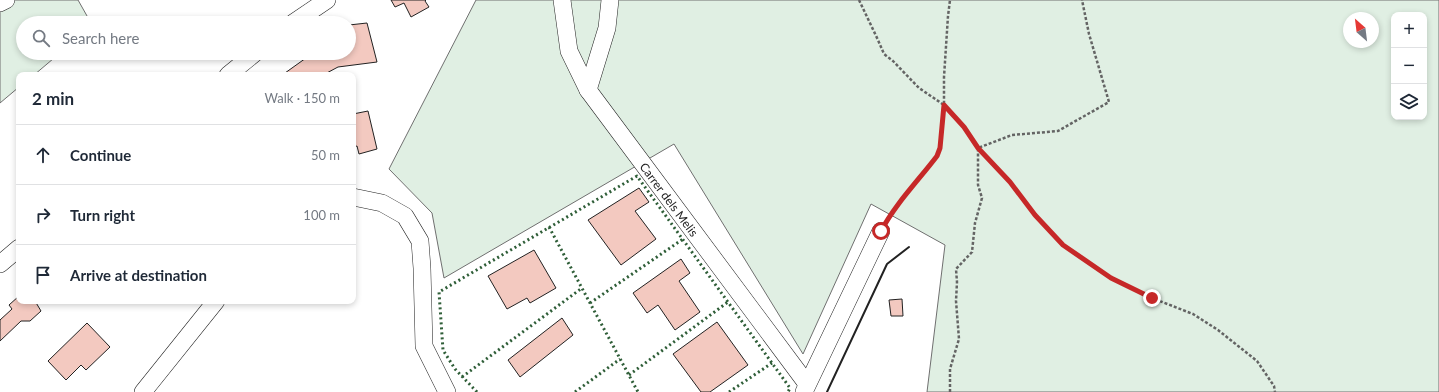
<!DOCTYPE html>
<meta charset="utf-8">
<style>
body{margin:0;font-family:Lato,sans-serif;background:#f6f6f7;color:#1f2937}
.controls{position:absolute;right:12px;top:12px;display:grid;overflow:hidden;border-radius:8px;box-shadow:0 2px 6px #0003}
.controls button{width:36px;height:36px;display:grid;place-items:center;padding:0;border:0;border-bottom:1px solid #e0e1e3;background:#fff;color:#1f2937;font:20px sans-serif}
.compass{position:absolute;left:1343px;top:12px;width:36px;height:36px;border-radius:50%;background:#fff;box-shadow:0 2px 6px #0003;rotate:332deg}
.stop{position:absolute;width:12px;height:12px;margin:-9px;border:3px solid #c62828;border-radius:50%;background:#fff}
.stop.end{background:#c62828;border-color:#fff;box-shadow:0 1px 4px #0008}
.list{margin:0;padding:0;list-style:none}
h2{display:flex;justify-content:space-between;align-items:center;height:52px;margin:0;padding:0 16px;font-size:17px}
h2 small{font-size:13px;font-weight:400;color:#747a83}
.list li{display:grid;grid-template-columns:26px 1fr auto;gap:12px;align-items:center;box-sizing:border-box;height:60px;padding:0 16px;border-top:1px solid #e0e1e3}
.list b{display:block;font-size:15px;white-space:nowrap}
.list em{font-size:13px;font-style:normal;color:#747a83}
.icon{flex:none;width:22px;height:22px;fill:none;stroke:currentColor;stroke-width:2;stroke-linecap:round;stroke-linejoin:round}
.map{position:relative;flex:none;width:1439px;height:392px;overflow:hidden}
.search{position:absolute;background:#fff;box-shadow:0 2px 6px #0003;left:16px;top:16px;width:340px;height:44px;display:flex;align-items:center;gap:10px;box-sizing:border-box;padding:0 14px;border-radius:22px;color:#747a83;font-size:15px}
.panel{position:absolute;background:#fff;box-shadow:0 2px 6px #0003;left:16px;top:72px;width:340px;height:232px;border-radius:8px}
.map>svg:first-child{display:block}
.green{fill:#e0efe3;stroke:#6f6f6f;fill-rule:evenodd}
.building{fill:#f3c9c0;stroke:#222}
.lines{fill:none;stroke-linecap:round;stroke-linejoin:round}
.minor-casing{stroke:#222;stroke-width:18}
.path{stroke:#646464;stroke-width:2.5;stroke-dasharray:3 2;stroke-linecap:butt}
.minor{stroke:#fff;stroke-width:17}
.hedge{stroke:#2f5e38;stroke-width:3;stroke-dasharray:2 3;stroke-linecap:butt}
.wall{stroke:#222;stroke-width:2}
.route{stroke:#c62828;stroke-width:5}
.labels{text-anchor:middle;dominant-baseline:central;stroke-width:3;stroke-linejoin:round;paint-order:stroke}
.street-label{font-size:12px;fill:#222;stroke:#fff}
</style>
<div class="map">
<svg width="1439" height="392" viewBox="0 0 1439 392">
<rect width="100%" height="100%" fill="#fff"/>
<g class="green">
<path d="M0 0H78L91 23H23V53H60L34 75H19V87L0 103Z"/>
<path d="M476 0H1439V392H927L945 245 871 204 803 354 674 144 444 278 432 213 389 169ZM1394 15H1424V117H1394ZM1349 18H1373V42H1349Z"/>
</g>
<g class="building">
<path d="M391 0H426L425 1 429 7 411 17 404 3 395 7Z"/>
<path d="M367 23 377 62 338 67 323 75H286L285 73 313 53H349V25Z"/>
<path d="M368 111 377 149 359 154 357 146 353 147V114Z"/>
<path d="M639 188 649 202 635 211 656 239 621 265 588 220Z"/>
<path d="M534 250 556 288 530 303 527 298 507 309 488 276Z"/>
<path d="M681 259 690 273 679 281 700 312 675 330 658 305 647 313 633 293Z"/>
<path d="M19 296V301H35L41 311 30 321H21L0 341V320L12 309 9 305Z"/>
<path d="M902 299 903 316H891L889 300Z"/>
<path d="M562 318 573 335 520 377 508 360Z"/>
<path d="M717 322 748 365 710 392H701L673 354Z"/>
<path d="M87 323 110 347 86 370 81 365 66 380 48 361Z"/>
</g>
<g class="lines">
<g class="minor-casing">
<g id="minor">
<path id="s1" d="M562 0 569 51 588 90 807 384"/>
<path d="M0 3 6 0"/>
<path d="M293 23 327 0"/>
<path d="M228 75 255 53"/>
<path d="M588 90 607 28 610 0"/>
<path d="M353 197 382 203 405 216 420 241 422 268 424 346 447 392"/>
<path d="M0 264 19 248"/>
<path d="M143 392 216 301"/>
<path d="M804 392 881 231"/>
</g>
</g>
<g class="path">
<path d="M859 0 878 40 884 54 893 61 919 88 944 105 964 127 978 148 1010 182 1035 215 1063 245 1111 278 1152 298 1193 314 1218 330 1257 361 1274 386 1275 392"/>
<path d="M889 216 929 167 937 156 940 149 944 105V77L948 16 950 0"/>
<path d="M950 392V369L959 339 956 301 957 282 956 269 972 252 975 223 982 198 978 185V148L1012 135 1058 131 1109 102 1089 34 1082 0"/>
</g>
<use href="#minor" class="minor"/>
<g class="hedge">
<path d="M549 227 638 392"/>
<path d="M590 303 683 239"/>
<path d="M629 375 728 302"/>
<path d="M462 377 582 288"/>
<path d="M477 392 455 369 443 350 439 292 637 176 790 388 788 392"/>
<path d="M575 392 620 359"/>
<path d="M729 392 772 363"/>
</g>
<path class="wall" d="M827 392 887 264 909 247"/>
</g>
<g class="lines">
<path class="route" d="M881 231C896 203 918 181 937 156L940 148 944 105 964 127 978 148 1010 182 1035 215 1063 245 1111 278 1152 298"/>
</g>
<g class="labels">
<g class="street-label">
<text stroke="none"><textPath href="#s1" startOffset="231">Carrer dels Melis</textPath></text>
</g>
</g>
</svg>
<div class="controls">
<button>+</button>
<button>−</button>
<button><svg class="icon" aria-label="layers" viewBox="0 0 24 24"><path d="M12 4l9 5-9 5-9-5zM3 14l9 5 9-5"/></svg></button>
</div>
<svg class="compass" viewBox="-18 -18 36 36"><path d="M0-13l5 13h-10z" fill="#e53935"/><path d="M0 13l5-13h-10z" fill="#747a83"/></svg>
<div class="stop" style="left:881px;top:231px"></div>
<div class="stop end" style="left:1152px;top:298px"></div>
<div class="search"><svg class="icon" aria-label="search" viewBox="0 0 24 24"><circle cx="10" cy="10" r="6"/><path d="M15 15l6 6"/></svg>Search here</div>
<section class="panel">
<h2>2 min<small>Walk · 150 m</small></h2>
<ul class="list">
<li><svg class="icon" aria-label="ahead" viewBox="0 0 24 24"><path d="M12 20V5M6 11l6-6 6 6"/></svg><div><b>Continue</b></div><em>50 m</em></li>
<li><svg class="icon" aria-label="right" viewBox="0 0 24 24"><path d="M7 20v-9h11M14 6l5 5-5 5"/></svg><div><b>Turn right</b></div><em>100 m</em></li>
<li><svg class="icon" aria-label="arrive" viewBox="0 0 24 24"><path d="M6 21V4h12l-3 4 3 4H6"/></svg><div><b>Arrive at destination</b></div></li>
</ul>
</section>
</div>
